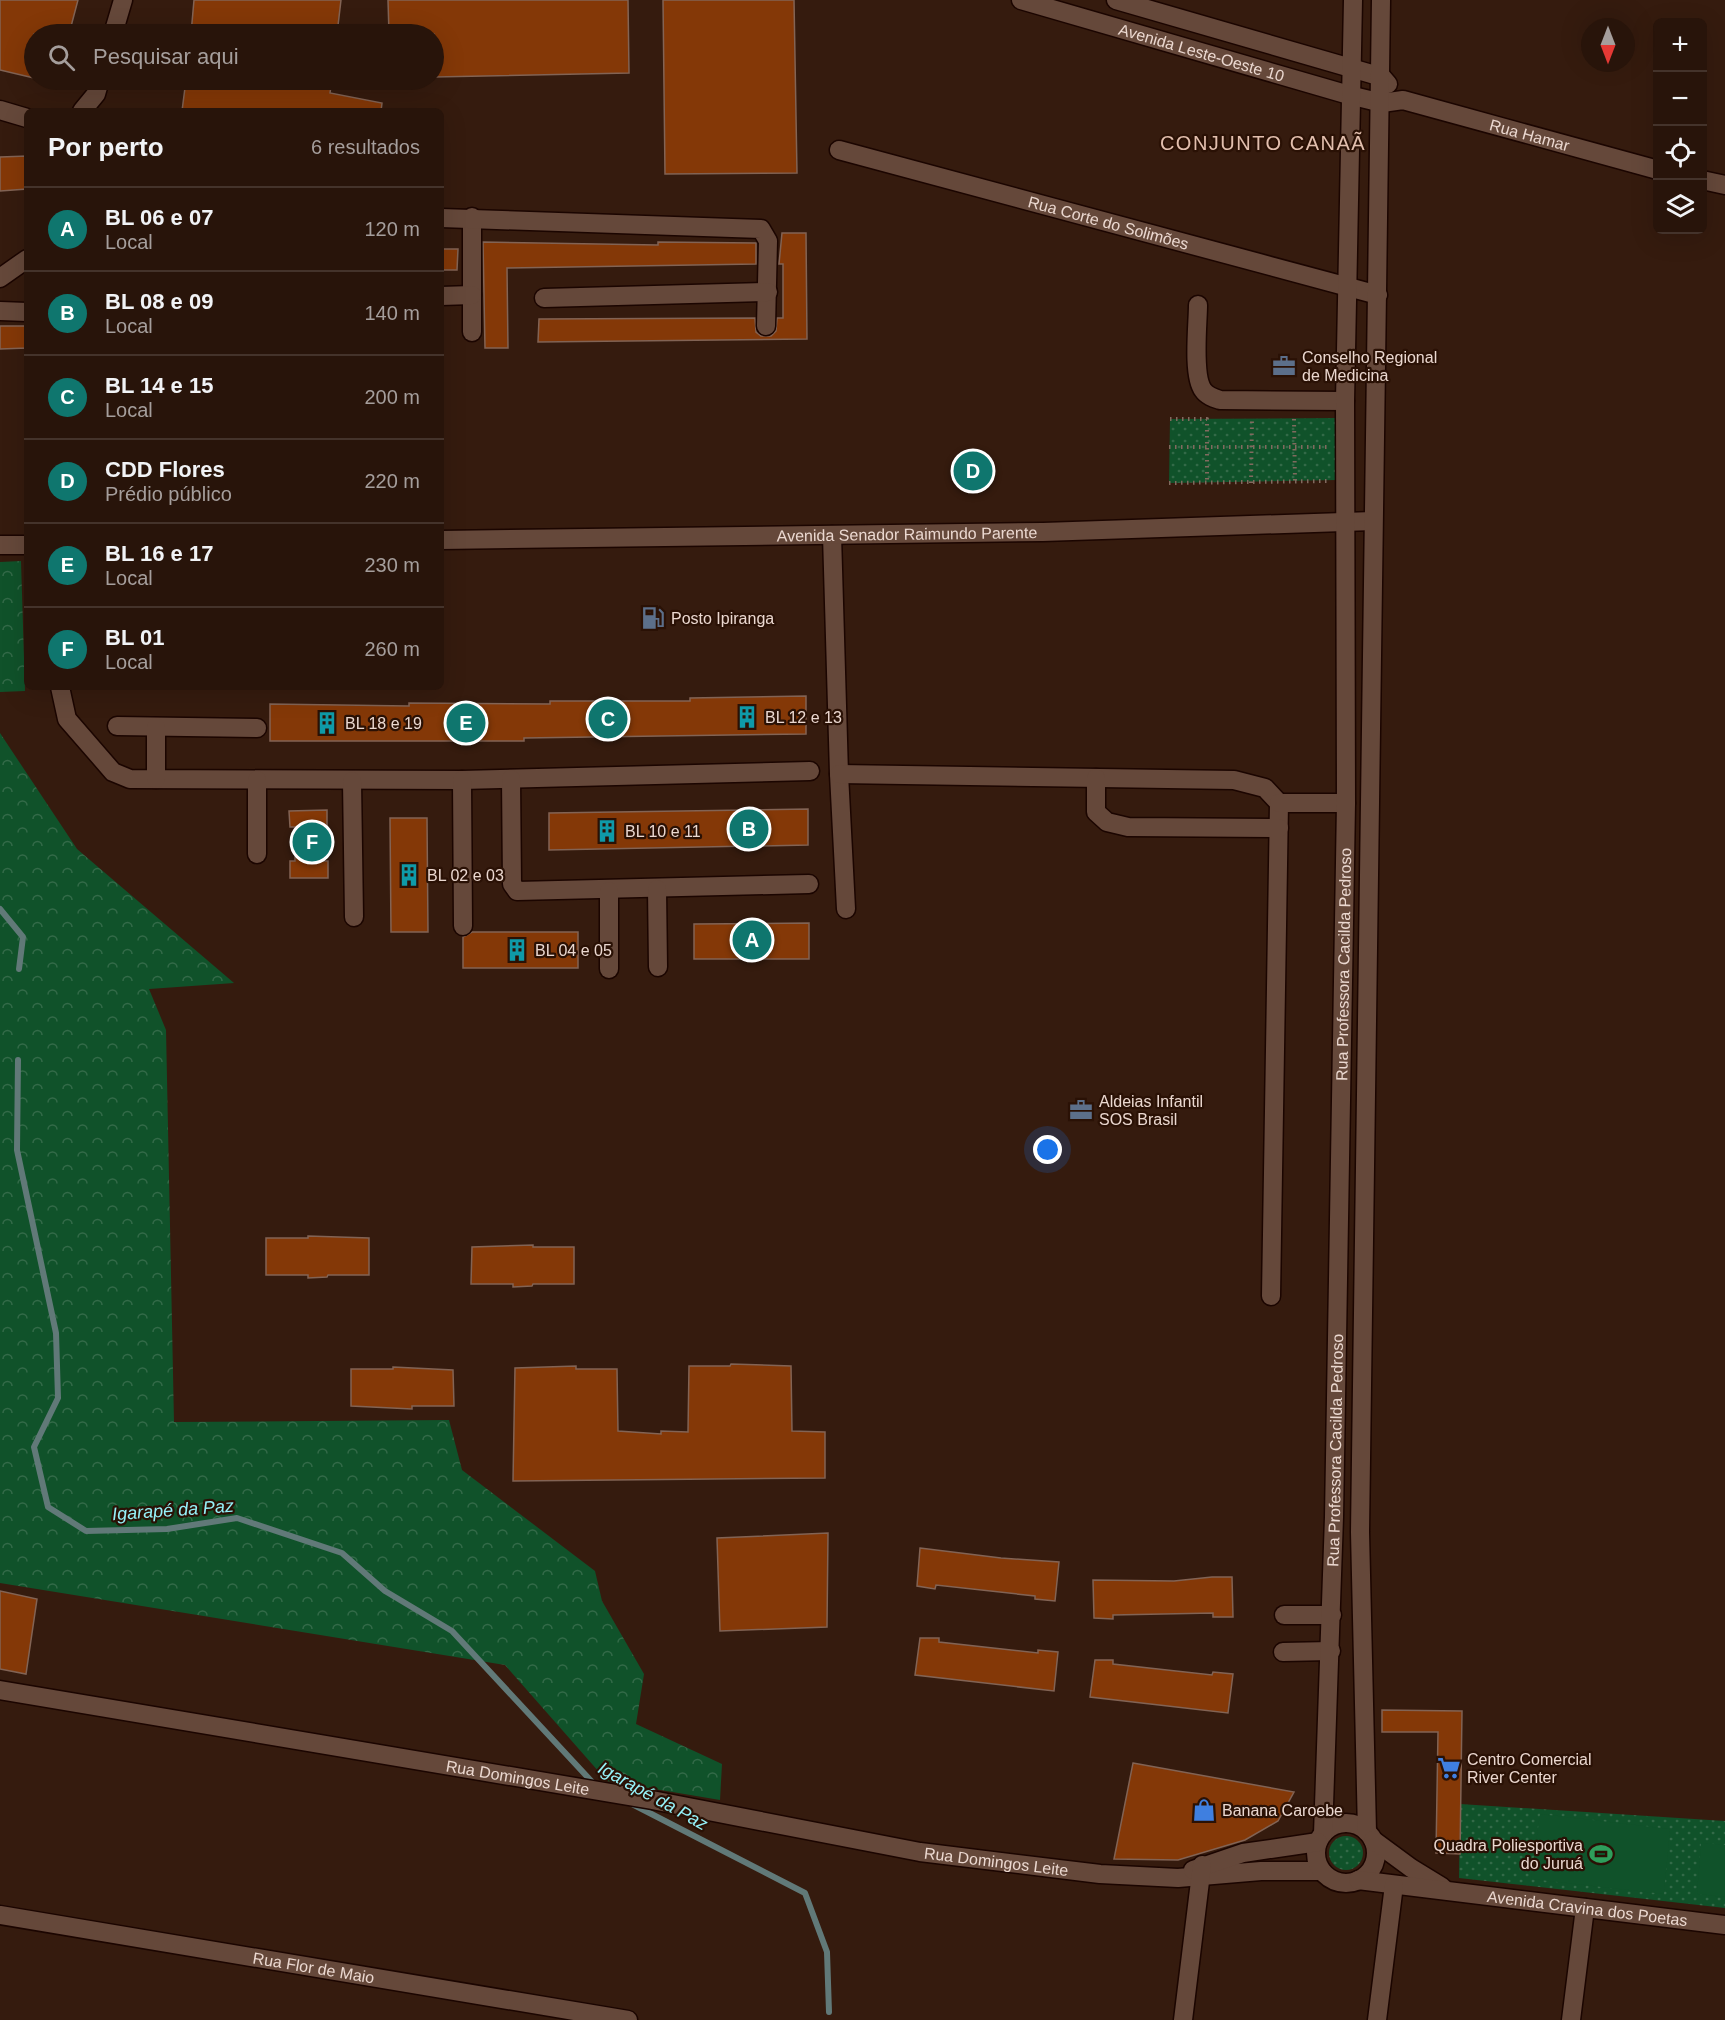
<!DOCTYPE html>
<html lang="pt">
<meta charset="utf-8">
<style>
body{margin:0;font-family:Helvetica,sans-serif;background:#342118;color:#f1f3f6}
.controls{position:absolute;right:18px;top:18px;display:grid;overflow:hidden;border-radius:9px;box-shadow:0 6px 24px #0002}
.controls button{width:54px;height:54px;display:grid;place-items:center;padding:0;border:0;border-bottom:2px solid #44332b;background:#28140a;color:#f1f3f6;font:30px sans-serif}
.compass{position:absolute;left:1581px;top:18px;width:54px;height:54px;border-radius:50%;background:#28140a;box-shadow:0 6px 24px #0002;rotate:180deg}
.you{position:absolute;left:1048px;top:1150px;width:21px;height:21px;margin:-15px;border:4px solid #fff;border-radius:50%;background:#1a73e8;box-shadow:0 0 0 9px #1a73e833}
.badge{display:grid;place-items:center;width:39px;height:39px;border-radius:50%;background:#0f766e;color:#fff;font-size:20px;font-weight:700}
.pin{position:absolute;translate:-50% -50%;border:3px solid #fff;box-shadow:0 2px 6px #0006}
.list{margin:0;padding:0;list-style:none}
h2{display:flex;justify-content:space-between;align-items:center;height:78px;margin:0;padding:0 24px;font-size:26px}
h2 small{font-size:20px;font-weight:400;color:#a59e9c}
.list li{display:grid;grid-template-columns:39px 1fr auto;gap:18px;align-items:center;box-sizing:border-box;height:84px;padding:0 24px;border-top:2px solid #44332b}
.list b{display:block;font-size:22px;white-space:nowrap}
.list p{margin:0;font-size:20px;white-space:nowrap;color:#a59e9c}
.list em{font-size:20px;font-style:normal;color:#a59e9c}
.icon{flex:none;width:33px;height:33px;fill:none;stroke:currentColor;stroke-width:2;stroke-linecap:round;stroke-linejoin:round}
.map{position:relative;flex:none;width:1725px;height:2020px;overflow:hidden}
.search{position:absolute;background:#28140a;box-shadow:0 6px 24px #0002;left:24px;top:24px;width:420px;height:66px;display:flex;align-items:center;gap:15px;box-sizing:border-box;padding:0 21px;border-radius:33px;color:#a59e9c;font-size:22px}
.panel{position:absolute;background:#28140a;box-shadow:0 6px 24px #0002;left:24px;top:108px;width:420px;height:582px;border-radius:9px}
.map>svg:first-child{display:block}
.grass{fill:url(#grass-dots)}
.forest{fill:url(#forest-crowns)}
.pitch{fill:#10522a}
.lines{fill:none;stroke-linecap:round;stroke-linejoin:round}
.stream{stroke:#617978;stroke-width:6}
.building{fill:#843807;stroke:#826354;stroke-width:1.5}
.minor-casing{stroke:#1b0500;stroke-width:21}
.path{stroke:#816a5f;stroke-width:4;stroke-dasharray:1.5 4.5;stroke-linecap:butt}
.minor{stroke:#65483a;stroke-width:18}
.labels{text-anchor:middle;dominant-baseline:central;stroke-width:4.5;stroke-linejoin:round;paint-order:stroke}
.street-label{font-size:16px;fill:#ebd8d0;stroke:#2a1105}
.poi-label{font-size:16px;fill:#ebd8d0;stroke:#2a1105;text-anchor:start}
.water-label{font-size:18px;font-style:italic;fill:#95f1f8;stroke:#2a1105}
.quarter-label{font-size:20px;letter-spacing:1.5px;fill:#e2bfae;stroke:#2a1105}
</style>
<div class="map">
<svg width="1725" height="2020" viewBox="0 0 1725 2020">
<defs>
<pattern id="grass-dots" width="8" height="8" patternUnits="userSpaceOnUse" patternTransform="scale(1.5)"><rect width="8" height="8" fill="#10522a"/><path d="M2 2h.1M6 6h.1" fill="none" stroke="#336a48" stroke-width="1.8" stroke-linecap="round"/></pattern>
<pattern id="forest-crowns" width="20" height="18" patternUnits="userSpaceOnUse" patternTransform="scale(1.5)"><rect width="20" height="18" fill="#10522a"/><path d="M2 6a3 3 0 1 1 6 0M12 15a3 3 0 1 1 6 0" fill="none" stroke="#336a48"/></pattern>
</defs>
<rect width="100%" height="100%" fill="#351b0e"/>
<g class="grass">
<path d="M1337 418 1336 480 1169 483 1170 419Z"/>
<path d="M1460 1804 1725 1821V1908L1459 1878Z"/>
<circle cx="1346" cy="1853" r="17"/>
</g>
<g class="forest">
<path d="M21 561 25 691 0 692V562Z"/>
<path d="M0 733 77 849 234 983 149 989 166 1030 174 1422 449 1420 462 1470 595 1571 602 1601 644 1674 636 1724 722 1764 720 1800 607 1781 505 1665 0 1583Z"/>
</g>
<g class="pitch">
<path d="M1540 1814 1670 1829 1664 1894 1531 1879Z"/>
<path d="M1701 1843 1725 1845V1897L1697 1894Z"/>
</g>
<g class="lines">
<g class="stream">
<path d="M0 909 23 937 19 969"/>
<path d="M18 1060 17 1150 56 1333 58 1398 34 1447 48 1507 86 1531 167 1529 237 1518 342 1553 385 1591 452 1631 594 1784"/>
<path d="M632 1804 805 1893 827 1952 829 2012"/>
</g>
</g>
<g class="building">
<path d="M0 0H78L69 34H34V78L0 70Z"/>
<path d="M194 0H341L337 34H191Z"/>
<path d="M388 0H628L629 73 434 77V34H389Z"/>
<path d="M663 0H794L797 173 665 174Z"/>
<path d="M186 80H332L330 93 382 103 381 111H182Z"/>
<path d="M27 156V189L0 191V157Z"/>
<path d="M782 233H806L807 339 538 342 539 319 755 318 756 332 761 336H771L776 331 777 318H783V264H779Z"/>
<path d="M483 242 658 245V242L756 243V264L507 268 508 348H485Z"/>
<path d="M441 249H458L457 270H441Z"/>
<path d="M0 326H27V348L0 349Z"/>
<path d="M806 696V734L524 738V741H270V704L409 706V703L550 704V701H690V698Z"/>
<path d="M808 809V845L549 850V813Z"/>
<path d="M327 810V828H322V861H328V878H290V861H295V827H290L289 811Z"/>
<path d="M390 818H427L428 932H391Z"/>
<path d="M809 923V959H694V924Z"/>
<path d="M472 932H578V968H463V937Z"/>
<path d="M308 1236 369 1238V1275H328L327 1277 308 1278V1275H266V1238H308Z"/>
<path d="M533 1245V1247H574V1284H533L532 1286 513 1287V1284H471L472 1247Z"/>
<path d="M731 1364 791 1366 792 1431 825 1432V1478L513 1481 515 1368 576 1366V1369H617L618 1431 661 1434V1431L688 1432 689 1366H730Z"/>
<path d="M393 1367 453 1370 454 1406H412V1409L351 1406V1369H393Z"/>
<path d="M828 1533 827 1627 720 1631 717 1538Z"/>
<path d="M920 1548 1001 1558 1059 1562 1055 1601 1035 1599V1596L936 1585 935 1589 917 1586Z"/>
<path d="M1212 1577H1232L1233 1617H1213V1613L1113 1615V1619L1094 1618 1093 1580 1174 1581Z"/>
<path d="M0 1591 37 1599 26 1674 0 1669Z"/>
<path d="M920 1638H939V1642L1038 1653V1650L1058 1652 1054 1691 915 1675Z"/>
<path d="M1095 1660H1113V1664L1212 1675 1213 1672 1233 1674 1228 1713 1090 1697Z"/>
<path d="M1382 1710 1462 1711 1460 1854 1436 1853 1438 1732H1382Z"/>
<path d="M1133 1763 1294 1792 1278 1821 1245 1840 1178 1860 1114 1859Z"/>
</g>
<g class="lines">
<g class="minor-casing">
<g id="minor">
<path id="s1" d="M1021 0 1349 95 1382 103 1403 100 1658 170"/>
<path d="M1116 0 1382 77 1388 84"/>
<path d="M113 34 123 0"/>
<path d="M0 110 27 118"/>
<path d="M82 111 96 94 100 80"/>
<path id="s2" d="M839 150 1378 295"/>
<path d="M1702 180 1725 185"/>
<path d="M472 217V332"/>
<path d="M441 218 761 229 768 241 766 326"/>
<path d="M0 278 27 259"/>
<path d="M441 296 472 295"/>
<path d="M544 298 768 292"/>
<path d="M1198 305C1198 324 1192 375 1203 390 1207 396 1214 398 1220 400L1345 401"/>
<path d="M0 311 27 312"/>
<path d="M832 535 839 774 846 909"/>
<path id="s3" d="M441 540 1043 532 1373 521"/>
<path d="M0 545H27"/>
<path d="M60 687 67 719 113 772 130 779 462 780 810 771"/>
<path d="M117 726 257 728"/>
<path d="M156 727V779"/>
<path d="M839 774 1234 780 1265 788 1279 803 1271 1296"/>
<path d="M1096 778V812L1107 822 1128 827 1279 828"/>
<path d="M511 779 512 884 517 891 809 884"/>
<path d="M462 780 463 926"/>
<path d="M352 781 354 917"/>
<path d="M1279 803H1346"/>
<path d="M257 854V780"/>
<path d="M657 889 658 967"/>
<path d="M609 891V969"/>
<path d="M1284 1615H1332"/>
<path d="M1283 1652 1331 1651"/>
<path id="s4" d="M0 1690 652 1800 920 1852 1100 1874 1178 1878 1261 1871H1322"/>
<circle cx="1346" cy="1853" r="30"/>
<path d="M1367 1832 1360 1532 1381 0"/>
<path id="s5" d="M1323 1834 1334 1517 1346 803 1345 401 1353 0"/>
<path d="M1373 1840 1411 1868 1442 1887"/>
<path d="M1193 1870 1243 1853 1318 1842"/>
<path id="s6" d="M1358 1880 1725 1925"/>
<path id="s7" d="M0 1915 628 2020"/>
<path d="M1183 2020 1202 1865"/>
<path d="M1377 2020 1394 1885"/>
<path d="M1571 2020 1585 1908"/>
</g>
</g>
<g class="path">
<path d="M1170 419H1207V483"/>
<path d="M1294 419 1295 482"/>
<path d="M1169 447H1327"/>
<path d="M1169 483 1328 481"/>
<path d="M1251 483 1252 419"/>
</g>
<use href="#minor" class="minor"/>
</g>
<defs>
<g id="office-bare" transform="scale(1.8)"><path d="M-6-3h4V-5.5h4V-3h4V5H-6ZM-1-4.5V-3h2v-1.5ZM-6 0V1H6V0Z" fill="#5c6f8a" stroke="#2a1105" stroke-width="2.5" paint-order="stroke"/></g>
<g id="fuel-bare" transform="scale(1.8)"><path d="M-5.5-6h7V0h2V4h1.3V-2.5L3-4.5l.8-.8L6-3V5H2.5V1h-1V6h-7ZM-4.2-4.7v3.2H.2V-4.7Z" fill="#5c6f8a" stroke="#2a1105" stroke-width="2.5" paint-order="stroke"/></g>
<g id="building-bare" transform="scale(1.8)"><path d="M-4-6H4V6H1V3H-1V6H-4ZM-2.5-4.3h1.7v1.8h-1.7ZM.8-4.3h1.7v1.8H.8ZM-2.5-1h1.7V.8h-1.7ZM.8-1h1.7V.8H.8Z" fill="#0f9aa8" stroke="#2a1105" stroke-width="2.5" paint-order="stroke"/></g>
<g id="supermarket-bare" transform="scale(1.8)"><path d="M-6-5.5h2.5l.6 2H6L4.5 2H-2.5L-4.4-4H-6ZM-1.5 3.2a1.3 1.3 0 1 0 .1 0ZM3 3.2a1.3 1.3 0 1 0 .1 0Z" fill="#3f7fe0" stroke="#2a1105" stroke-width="2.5" paint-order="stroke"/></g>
<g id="shop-bare" transform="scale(1.8)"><path d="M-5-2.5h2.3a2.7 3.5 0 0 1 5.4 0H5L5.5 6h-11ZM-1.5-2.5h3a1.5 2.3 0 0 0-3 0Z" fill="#3f7fe0" stroke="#2a1105" stroke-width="2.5" paint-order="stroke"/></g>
<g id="stadium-bare" transform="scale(1.8)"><path d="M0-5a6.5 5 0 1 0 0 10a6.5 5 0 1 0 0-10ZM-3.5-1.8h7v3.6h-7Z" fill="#2e9e5b" stroke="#2a1105" stroke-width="2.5" paint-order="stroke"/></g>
</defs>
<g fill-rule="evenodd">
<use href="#office-bare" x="1284" y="366"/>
<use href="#fuel-bare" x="653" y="618"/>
<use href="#building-bare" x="747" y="717"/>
<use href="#building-bare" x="327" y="723"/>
<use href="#building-bare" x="607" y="831"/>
<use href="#building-bare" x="409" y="875"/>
<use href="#building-bare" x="517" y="950"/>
<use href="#office-bare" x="1081" y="1110"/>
<use href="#supermarket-bare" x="1449" y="1768"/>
<use href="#shop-bare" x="1204" y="1810"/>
<use href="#stadium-bare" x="1601" y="1854"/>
</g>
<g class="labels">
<g class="street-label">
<text stroke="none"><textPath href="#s1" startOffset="188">Avenida Leste-Oeste 10</textPath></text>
<text stroke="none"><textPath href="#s1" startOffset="528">Rua Hamar</textPath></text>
<text stroke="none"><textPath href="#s2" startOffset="279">Rua Corte do Solimões</textPath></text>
<text stroke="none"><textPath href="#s3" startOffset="466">Avenida Senador Raimundo Parente</textPath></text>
<text stroke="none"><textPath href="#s5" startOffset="870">Rua Professora Cacilda Pedroso</textPath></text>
<text stroke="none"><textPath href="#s5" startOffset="384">Rua Professora Cacilda Pedroso</textPath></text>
<text stroke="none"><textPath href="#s4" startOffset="525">Rua Domingos Leite</textPath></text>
<text stroke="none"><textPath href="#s4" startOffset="1011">Rua Domingos Leite</textPath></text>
<text stroke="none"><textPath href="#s6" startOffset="231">Avenida Cravina dos Poetas</textPath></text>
<text stroke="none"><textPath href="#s7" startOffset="318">Rua Flor de Maio</textPath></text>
</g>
<g class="poi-label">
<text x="1302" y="357">Conselho Regional<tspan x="1302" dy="18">de Medicina</tspan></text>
<text x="671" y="618">Posto Ipiranga</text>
<text x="765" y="717">BL 12 e 13</text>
<text x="345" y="723">BL 18 e 19</text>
<text x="625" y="831">BL 10 e 11</text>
<text x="427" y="875">BL 02 e 03</text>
<text x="535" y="950">BL 04 e 05</text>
<text x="1099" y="1101">Aldeias Infantil<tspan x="1099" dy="18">SOS Brasil</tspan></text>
<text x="1467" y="1759">Centro Comercial<tspan x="1467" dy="18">River Center</tspan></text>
<text x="1222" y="1810">Banana Caroebe</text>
<text x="1583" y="1845" text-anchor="end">Quadra Poliesportiva<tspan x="1583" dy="18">do Juruá</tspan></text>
</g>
<g class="water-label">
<text transform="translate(173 1510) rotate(-4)">Igarapé da Paz</text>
<text transform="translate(653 1796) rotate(29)">Igarapé da Paz</text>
</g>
<g class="quarter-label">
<text x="1263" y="143">CONJUNTO CANAÃ</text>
</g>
</g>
</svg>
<div class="controls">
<button>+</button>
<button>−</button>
<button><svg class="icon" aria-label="locate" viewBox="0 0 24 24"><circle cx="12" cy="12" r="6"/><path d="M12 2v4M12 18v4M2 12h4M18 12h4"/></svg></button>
<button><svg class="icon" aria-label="layers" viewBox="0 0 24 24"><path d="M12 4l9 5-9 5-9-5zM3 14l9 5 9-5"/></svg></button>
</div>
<svg class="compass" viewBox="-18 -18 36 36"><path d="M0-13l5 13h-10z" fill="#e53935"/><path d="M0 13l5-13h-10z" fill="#a59e9c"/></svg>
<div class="you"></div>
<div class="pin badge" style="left:752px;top:940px">A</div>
<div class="pin badge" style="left:749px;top:829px">B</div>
<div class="pin badge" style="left:608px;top:719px">C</div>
<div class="pin badge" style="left:973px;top:471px">D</div>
<div class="pin badge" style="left:466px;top:723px">E</div>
<div class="pin badge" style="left:312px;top:842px">F</div>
<div class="search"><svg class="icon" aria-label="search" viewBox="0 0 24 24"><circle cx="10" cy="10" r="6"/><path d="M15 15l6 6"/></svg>Pesquisar aqui</div>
<section class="panel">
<h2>Por perto<small>6 resultados</small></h2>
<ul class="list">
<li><span class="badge">A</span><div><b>BL 06 e 07</b><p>Local</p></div><em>120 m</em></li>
<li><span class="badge">B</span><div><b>BL 08 e 09</b><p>Local</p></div><em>140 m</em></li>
<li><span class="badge">C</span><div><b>BL 14 e 15</b><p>Local</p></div><em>200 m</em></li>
<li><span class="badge">D</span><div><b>CDD Flores</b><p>Prédio público</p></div><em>220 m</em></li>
<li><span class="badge">E</span><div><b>BL 16 e 17</b><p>Local</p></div><em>230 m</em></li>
<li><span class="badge">F</span><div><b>BL 01</b><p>Local</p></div><em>260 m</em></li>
</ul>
</section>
</div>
